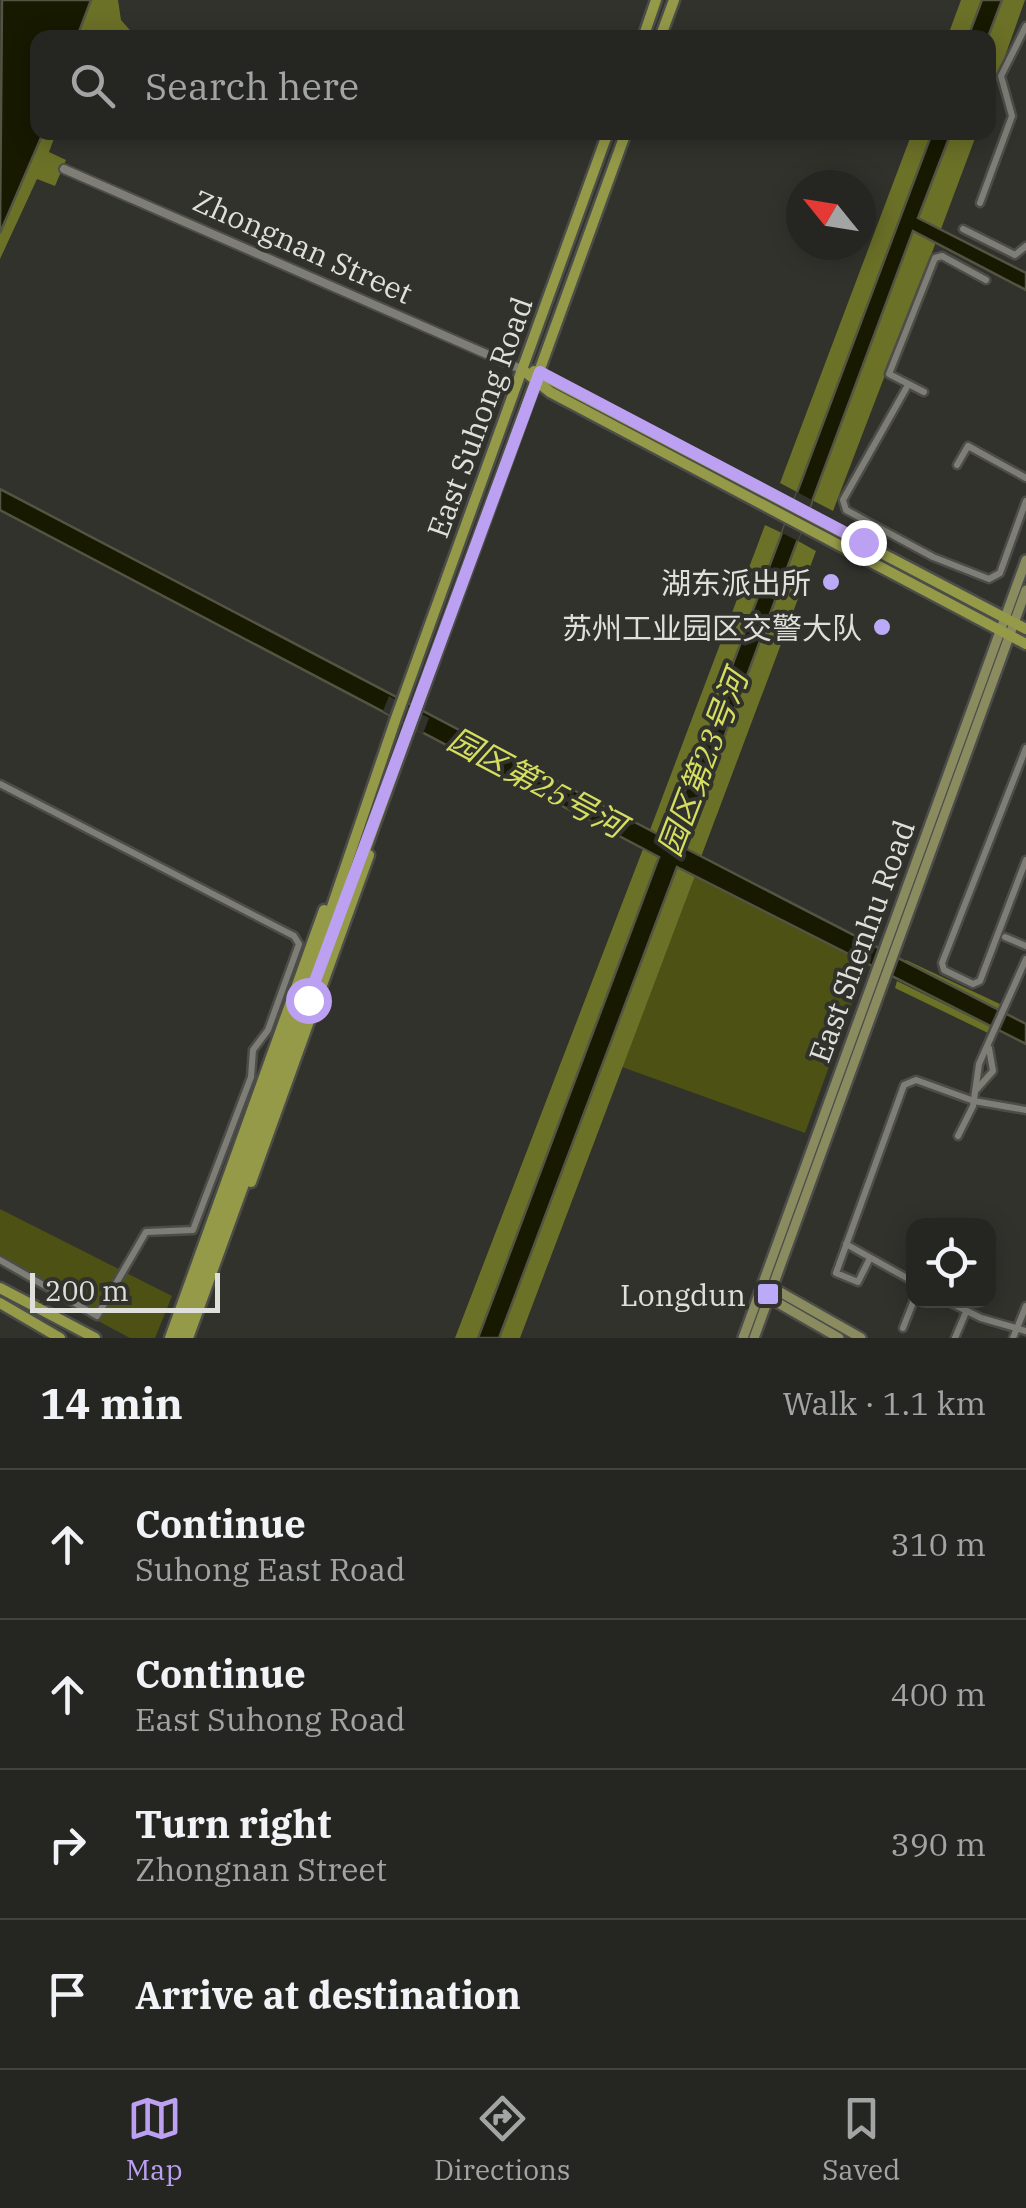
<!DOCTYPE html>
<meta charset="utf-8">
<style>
body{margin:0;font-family:"IBM Plex Serif","Noto Sans SC",serif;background:#31322e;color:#f1f3f6}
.controls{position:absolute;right:30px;bottom:30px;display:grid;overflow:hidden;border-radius:20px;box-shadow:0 5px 25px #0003}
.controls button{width:90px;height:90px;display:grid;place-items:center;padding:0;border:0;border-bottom:2px solid #42433f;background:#252621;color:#f1f3f6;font:50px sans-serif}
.compass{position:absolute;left:786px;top:170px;width:90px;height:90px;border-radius:50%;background:#252621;box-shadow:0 5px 25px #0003;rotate:300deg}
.scale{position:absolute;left:30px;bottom:25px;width:190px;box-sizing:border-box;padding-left:10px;border:5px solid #dfdfdb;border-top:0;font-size:28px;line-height:35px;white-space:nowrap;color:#dfdfdb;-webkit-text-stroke:8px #31322c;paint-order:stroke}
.stop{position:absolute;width:30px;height:30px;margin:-22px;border:8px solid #bca0f2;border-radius:50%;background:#fff}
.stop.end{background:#bca0f2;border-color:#fff;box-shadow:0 2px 10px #0008}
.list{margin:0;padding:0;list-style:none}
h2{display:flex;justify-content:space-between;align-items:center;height:130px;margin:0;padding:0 40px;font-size:42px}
h2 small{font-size:32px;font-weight:400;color:#a3a5a5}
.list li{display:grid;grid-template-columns:65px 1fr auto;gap:30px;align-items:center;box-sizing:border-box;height:150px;padding:0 40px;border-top:2px solid #42433f}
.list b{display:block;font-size:38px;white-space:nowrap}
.list p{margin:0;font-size:32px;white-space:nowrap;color:#a3a5a5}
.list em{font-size:32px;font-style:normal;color:#a3a5a5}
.icon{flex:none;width:55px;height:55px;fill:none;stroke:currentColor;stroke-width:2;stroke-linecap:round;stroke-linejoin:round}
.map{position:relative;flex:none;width:1026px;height:1338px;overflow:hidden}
.search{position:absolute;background:#252621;box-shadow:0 5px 25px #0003;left:30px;right:30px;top:30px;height:110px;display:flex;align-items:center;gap:25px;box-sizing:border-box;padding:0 35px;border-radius:20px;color:#a3a5a5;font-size:38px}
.sheet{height:730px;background:#252621}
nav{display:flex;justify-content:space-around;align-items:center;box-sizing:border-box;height:140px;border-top:2px solid #42433f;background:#252621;font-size:28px;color:#a3a5a5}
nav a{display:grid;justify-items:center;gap:5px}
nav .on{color:#bca0f2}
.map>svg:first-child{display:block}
.green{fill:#4d5114}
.forest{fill:#6c7128}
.water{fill:#171900;stroke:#535442;stroke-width:2.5}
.pier{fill:#31322c}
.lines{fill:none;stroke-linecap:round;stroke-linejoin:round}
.minor-casing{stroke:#4c4d48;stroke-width:11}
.tertiary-casing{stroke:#4c4d48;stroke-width:12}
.secondary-casing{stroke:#4c4d48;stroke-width:14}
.primary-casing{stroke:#4c4d48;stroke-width:15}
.minor{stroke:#7e7e77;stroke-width:6}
.tertiary{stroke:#7e7e77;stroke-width:8}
.secondary{stroke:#8a8c60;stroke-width:9}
.primary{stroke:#959a49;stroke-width:10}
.route{stroke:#bca0f2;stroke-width:12}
.poi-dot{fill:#baaaf7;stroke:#31322c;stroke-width:4}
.labels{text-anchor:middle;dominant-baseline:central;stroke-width:8;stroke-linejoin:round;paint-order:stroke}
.street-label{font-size:30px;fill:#dfdfdb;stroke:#31322c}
.poi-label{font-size:30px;fill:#dfdfdb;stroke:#31322c;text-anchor:end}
.water-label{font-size:32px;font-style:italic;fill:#d5de5f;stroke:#31322c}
</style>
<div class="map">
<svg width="1026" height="1338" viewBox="0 0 1026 1338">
<rect width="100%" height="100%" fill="#31322c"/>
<g class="green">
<path d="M695 876 866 964 805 1133 622 1067Z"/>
<path d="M0 1209 172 1296 155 1338H130L98 1321 101 1314 0 1257Z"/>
</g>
<g class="forest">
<path d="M91 0H118L121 20 136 37 77 38Z"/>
<path d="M961 0H982L968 37 947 38Z"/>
<path d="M1002 0H1025L989 101 988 38Z"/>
<path d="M43 133H56L49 152 66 160 55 186 37 179 0 259V233Z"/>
<path d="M912 133H932L797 492 780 483Z"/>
<path d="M951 133H977L941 229 918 218Z"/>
<path d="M913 230 936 242 833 511 812 500Z"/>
<path d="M765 525 782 533 667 839 650 830Z"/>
<path d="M798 541 816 551 701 857 683 848Z"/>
<path d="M643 849 659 857 478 1338H455Z"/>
<path d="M677 866 695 876 520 1338H499Z"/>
<path d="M906 960 1002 1005 999 1011 904 964Z"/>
<path d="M897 981 991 1027 988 1033 895 988Z"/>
</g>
<g class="water">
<path d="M2 0H91L77 37 38 38V132L43 133 0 233Z"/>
<path d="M982 0H1002L988 37H968Z"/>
<path d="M932 133H951L918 218 1026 273V290L913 231 683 847 1026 1024V1044L677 867 499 1338H478L659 857 0 510V489L667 839Z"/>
</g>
<g class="pier">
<path d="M797 492 812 500 798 541 782 533Z"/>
<path d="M389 696 429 718 423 734 383 711Z"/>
</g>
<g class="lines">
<g class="minor-casing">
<g id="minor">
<path d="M980 203 1012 116 1001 76 1026 26"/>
<path d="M963 229 1015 255 1026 246"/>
<path d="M908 385 843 500 846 510 933 557 989 579 1000 573 1026 501"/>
<path d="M924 392 889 374 935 258 942 256 986 280"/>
<path d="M957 465 968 446 1026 478"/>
<path d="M1026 748 942 963 944 970 973 984 980 981 1026 860"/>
<path d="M0 784 294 936 299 944 268 1030 253 1050 251 1077 193 1230 146 1232 97 1316 0 1260"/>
<path d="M1005 937 1026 946"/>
<path d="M977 1089 993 1071 989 1048"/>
<path d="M958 1136 973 1106 979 1064 1026 959"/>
<path d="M846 1244 914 1282"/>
<path d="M870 1258 858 1282 836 1273 904 1085 916 1080 974 1101 1026 1110"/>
<path d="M945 1300 981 1318 1026 1331"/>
<path d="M903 1328 914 1300"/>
<path d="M955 1338 966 1312"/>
<path d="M1013 1338 1026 1306"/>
</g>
</g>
<g class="tertiary-casing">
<path id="tertiary" d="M64 169 523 370"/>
</g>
<g class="secondary-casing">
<g id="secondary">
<path d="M767 1289 773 1288 861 1338"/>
<path d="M766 1296 839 1338"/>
<path d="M743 1338 1026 560"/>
<path d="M754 1338 1026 590"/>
</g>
</g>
<g class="primary-casing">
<g id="primary">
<path d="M643 38 656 0"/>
<path d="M660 38 674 0"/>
<path d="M523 370 550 392 1026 644"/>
<path d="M534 371 1026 629"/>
<path d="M301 998 396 718 608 132"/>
<path d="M251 1182 369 855"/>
<path d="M0 1288 95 1338"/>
<path d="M0 1303 60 1338"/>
<path d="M170 1338 324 910"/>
<path d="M179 1338 296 1014"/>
<path d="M188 1338 626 132"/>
</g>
</g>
<use href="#minor" class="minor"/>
<use href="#tertiary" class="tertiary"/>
<use href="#secondary" class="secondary"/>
<use href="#primary" class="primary"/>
</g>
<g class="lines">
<path class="route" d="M308 1000 540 372 863 542"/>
</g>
<g class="poi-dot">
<circle cx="831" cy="582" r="10"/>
<circle cx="882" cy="627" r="10"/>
<rect x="756" y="1282" width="24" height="24" rx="5"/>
</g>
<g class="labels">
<g class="street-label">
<text transform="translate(303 246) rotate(24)">Zhongnan Street</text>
<text transform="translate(479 417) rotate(-70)">East Suhong Road</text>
<text transform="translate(861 941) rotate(-70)">East Shenhu Road</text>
</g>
<g class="poi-label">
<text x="811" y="582">湖东派出所</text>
<text x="862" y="627">苏州工业园区交警大队</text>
<text x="746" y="1294">Longdun</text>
</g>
<g class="water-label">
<text transform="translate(702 763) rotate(-69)">园区第23号河</text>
<text transform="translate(537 782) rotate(28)">园区第25号河</text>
</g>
</g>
</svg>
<div class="controls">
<button><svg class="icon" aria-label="locate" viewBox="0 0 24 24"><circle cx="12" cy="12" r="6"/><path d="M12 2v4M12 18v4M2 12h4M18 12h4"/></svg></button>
</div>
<svg class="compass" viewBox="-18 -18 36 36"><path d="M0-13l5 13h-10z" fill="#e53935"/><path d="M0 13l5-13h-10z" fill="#a3a5a5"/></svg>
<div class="scale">200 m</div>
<div class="stop" style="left:308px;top:1000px"></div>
<div class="stop end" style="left:863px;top:542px"></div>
<div class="search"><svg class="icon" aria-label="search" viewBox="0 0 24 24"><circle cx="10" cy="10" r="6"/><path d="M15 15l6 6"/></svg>Search here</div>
</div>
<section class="sheet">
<h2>14 min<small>Walk · 1.1 km</small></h2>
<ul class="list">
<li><svg class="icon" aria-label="ahead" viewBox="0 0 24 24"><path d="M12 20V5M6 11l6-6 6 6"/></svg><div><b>Continue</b><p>Suhong East Road</p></div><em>310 m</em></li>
<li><svg class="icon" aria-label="ahead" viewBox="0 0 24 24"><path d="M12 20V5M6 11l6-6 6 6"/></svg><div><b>Continue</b><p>East Suhong Road</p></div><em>400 m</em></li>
<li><svg class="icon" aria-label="right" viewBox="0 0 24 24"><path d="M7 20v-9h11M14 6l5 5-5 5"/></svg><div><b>Turn right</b><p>Zhongnan Street</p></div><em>390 m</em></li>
<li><svg class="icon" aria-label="arrive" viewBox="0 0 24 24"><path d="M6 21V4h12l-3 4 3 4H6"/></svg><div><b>Arrive at destination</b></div></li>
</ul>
</section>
<nav>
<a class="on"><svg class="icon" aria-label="map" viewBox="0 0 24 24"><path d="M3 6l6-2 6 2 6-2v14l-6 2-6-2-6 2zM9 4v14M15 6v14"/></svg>Map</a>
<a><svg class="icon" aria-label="directions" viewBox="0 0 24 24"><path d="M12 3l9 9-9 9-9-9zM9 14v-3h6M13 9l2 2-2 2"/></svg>Directions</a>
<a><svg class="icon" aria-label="saved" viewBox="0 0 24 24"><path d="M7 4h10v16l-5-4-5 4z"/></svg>Saved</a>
</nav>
